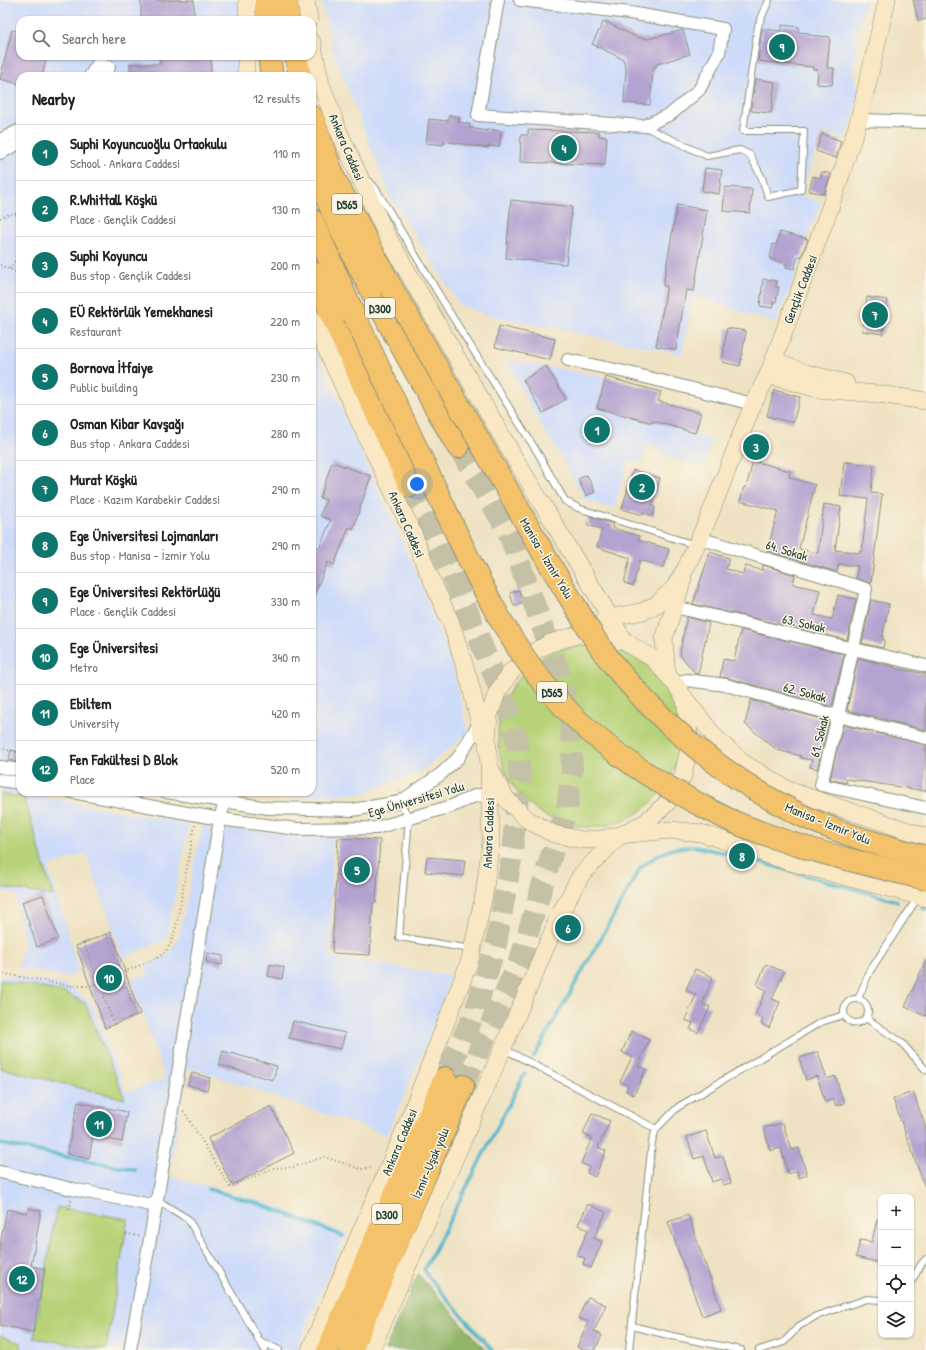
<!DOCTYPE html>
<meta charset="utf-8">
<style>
body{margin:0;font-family:"Patrick Hand",sans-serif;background:#f2f2f2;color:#202124}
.controls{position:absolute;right:12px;bottom:12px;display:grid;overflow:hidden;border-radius:8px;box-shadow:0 1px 3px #0004}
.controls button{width:36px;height:36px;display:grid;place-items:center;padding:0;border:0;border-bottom:1px solid #e0e0e0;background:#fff;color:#202124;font:20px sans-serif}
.you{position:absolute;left:417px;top:484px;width:14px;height:14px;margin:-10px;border:3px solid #fff;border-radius:50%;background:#1a73e8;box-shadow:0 0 0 6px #1a73e833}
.badge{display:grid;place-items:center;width:26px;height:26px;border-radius:50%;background:#0f766e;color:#fff;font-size:13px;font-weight:700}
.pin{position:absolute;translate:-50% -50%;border:2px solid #fff;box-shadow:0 1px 4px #0006}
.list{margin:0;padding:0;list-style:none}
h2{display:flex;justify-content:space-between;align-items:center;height:52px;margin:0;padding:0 16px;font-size:17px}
h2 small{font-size:13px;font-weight:400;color:#757577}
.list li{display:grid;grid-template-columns:26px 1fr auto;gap:12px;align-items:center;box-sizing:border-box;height:56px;padding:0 16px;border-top:1px solid #e0e0e0}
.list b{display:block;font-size:15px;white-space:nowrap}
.list p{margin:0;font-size:13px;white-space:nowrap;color:#757577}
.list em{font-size:13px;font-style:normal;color:#757577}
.icon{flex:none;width:22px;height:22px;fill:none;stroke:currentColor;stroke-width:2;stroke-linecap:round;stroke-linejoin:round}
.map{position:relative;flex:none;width:926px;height:1350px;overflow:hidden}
.search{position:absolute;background:#fff;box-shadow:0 1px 3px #0004;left:16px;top:16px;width:300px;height:44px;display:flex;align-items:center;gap:10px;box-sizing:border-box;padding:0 14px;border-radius:12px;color:#757577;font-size:15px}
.panel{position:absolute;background:#fff;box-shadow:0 1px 3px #0004;left:16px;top:72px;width:300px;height:724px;border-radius:12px}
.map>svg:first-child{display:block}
.built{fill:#cddbfa}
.green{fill:#b7d379;stroke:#6b8856}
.forest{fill:#91b569;stroke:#58794e}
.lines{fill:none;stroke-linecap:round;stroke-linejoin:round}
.stream{stroke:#4eb6cc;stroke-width:3.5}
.building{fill:#b4a3d1}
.highway-tunnel{stroke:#c5c1a6;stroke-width:22;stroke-dasharray:22 11;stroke-linecap:butt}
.lane-casing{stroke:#87907b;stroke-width:8}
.street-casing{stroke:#87907b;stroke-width:14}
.secondary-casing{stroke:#87907b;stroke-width:18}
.highway-casing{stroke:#87907b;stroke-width:24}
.path{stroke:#87907b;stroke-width:2;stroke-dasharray:1 3;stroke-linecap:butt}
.lane{stroke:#fff;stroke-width:6}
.street{stroke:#fff;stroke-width:12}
.secondary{stroke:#fae7c3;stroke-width:17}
.highway{stroke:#f3c26a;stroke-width:22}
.highway-bridge-casing{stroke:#87907b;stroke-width:24;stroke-linecap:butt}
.highway-bridge{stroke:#f3c26a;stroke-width:22}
.labels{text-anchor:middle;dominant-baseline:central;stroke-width:3;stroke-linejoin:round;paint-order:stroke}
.shield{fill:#fcf5e5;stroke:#617469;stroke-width:1}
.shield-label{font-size:12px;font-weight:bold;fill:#1f3d34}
.street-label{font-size:13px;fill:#1f3d34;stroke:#fcf5e5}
</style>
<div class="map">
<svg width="926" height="1350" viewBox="0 0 926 1350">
<rect width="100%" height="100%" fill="#fcf5e5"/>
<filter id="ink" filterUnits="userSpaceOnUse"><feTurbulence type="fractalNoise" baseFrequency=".025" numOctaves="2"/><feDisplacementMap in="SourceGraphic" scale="8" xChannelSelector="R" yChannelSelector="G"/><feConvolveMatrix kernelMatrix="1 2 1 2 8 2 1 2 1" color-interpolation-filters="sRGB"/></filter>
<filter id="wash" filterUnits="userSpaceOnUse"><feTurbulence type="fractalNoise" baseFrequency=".012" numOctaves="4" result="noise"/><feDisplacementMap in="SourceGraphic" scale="16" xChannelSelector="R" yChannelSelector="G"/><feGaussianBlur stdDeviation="0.9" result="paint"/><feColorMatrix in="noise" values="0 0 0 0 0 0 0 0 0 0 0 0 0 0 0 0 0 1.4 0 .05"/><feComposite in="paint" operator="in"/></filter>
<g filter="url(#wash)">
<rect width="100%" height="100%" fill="#efe2c2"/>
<g class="built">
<path d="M0 0H239L238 20H20V56H239L240 76H20V792H46V798L189 824 170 920 165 940 123 957 86 853 48 867 79 971 67 977 18 968 24 939 15 894 0 891Z"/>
<path d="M321 0H866L857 34 853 74 861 94 845 139 822 132 800 195 821 203 810 230 794 279 776 323 693 296 682 354 484 314 460 305 390 196 334 54Z"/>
<path d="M312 344 423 588 453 668 468 733 420 772 363 793 296 796 238 795 219 792H312Z"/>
<path d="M506 360 606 377 661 392 658 401 701 413 695 435 712 440 704 467 660 455 662 448 647 444 641 464 628 461 614 509 585 500 555 446 547 436Z"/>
<path d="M202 826 308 836H333L329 957 451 975 438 1015 387 1135 188 1067 169 1176 258 1200 346 1234 296 1350H0V976H15L67 986 91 1002 126 1092 165 1078 131 979 148 974 145 965 168 955 179 937Z"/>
</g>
<g class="green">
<circle cx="589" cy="736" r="91"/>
<path d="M0 794 24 797 53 896 0 887Z"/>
<path d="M0 980 64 992 85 1003 125 1099 0 1068Z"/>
<path d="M57 1207 128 1219 106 1350 34 1338Z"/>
<path d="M0 1336 21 1343V1350H0Z"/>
</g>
<path class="forest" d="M418 1274 485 1350H385Z"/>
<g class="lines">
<g class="stream">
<path d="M922 907 926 909"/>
<path d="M534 1057 641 867 658 855 672 849 691 846 726 853 897 901"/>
<path d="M0 1144 135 1170"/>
<path d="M208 1189 260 1204 343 1236"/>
<path d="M492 1350 430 1279 424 1270 525 1073"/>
</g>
</g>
<g id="blocks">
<g class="building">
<rect x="141" y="0" width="53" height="20"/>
<path d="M913 0H926V19L918 21Z"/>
<path d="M604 21 636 37 648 39 683 30 690 54 657 64 653 70 650 105 624 103 626 69 623 59 592 44Z"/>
<path d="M782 25 799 27 798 32 809 33 808 35 830 37 827 68H834L832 85 817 84 818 70 813 69V67L758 61 762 29 782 31Z"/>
<path d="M12 30 20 32V56H47L42 76H20V84L0 79Z"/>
<path d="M160 56H211V76H130V64H160Z"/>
<path d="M755 79 775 82 771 113 751 111Z"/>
<path d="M449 115 459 117 458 122 470 124 469 128 487 131V129L501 131 499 147 488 146V148L444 141 443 145 426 143 429 119 448 121Z"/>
<path d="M528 130 599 132V136L607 137 605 165 520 162 521 135H528Z"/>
<path d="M822 134 841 141 836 158 816 151Z"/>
<path d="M705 168 722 170 719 194 702 191Z"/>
<path d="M822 172 831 174 824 194 809 191 813 176 820 178Z"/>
<path d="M725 187 752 189 750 213 723 211Z"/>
<path d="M511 200 572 207 566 264 506 258Z"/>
<path d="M677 205 707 210 694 291 686 290 676 350 656 346 667 286H663Z"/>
<path d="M780 232 808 239 801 257 798 256 794 269 786 267 787 264 770 259 773 244 776 245Z"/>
<path d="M763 279 777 281 776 287H779L776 302H773V308L760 306Z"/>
<path d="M867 297 888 300 883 334 862 331Z"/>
<path d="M499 326 555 339 550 360 495 347Z"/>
<path d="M727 328 746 331 740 366 722 362Z"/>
<path d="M546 366 566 399 543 413 523 380Z"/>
<path d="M606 377 661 392 658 401 701 413 695 433 653 421 652 423 597 408Z"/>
<path d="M774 390 800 397 793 423 767 416Z"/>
<path d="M753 461 790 471 789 477 815 485 799 549 818 553 824 504 841 507 835 550 860 553V550L862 551 868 499 840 496 844 462 874 465 871 493 882 494 871 583 856 578 858 566 839 564 837 572 767 551 778 511 740 501 744 487 746 488Z"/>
<path d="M332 462 371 476 353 529 349 527 334 565 328 562 312 600V546L319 548 331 520 320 516 326 500 320 498Z"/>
<path d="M633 470 660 478 652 506 655 507 653 516 643 513V515L622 509Z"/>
<path d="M587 475 595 492 586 496 578 479Z"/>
<path d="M590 516 613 524 612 528 639 536 638 540 669 549 664 567 640 560 633 586 624 583 630 558 597 547 602 529 587 525Z"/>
<path d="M710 552 729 558 726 569 743 574 745 566 762 570 763 565 795 575 793 584 820 590 814 615 832 619 838 595 856 599 847 640 693 604Z"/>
<path d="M519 590 523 603 514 606 510 593Z"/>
<path d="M871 600 889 604 882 639 885 640 883 648 862 643Z"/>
<path d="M687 617 709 623 698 674H696L680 655 681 652H680Z"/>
<path d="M741 630 844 654 832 707 728 678 720 677 723 659 734 661Z"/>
<path d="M858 658 895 667V668L926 674V730L847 710Z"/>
<path d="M751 700 829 721 817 769 810 767 812 760 801 758V756L777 750 745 724Z"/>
<path d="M843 725 926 745V791L847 779 846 783 830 779Z"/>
<path d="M11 750 20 752 18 762 9 760Z"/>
<path d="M338 838 380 840 376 903 373 902 370 955 332 953Z"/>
<path d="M427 857 465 860 463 876 425 872Z"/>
<path d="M43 895 58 939 37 947 22 902Z"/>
<path d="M111 932 140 1014 105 1028 76 946Z"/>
<path d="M207 953 223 956 222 965 206 962Z"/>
<path d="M926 960V1016L905 1007Z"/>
<path d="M270 964 284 967 282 979 268 976Z"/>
<path d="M766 964 784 972 772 999 780 1002 769 1028 761 1024 763 1018 755 1015 766 990 757 985Z"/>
<path d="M695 969 713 977 702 1004 710 1007 698 1033 690 1029 693 1023 685 1020 696 995 686 990Z"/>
<path d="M293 1021 345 1033 341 1049 289 1038Z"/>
<path d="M631 1031 649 1040 638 1066 646 1069 634 1095 626 1091 628 1085 620 1082 632 1057 622 1052Z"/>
<path d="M223 1051 277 1066 273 1080 219 1065Z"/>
<path d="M818 1052 827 1079 835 1076 844 1103 836 1106 833 1099 825 1102 817 1076 806 1080 799 1058Z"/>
<path d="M192 1073 210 1078 207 1090 188 1085Z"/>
<path d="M913 1092 926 1128V1187H925L893 1099Z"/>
<path d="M78 1102 127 1112 122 1142 93 1136 89 1159 67 1154Z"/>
<path d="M271 1106 294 1153 232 1185 208 1138Z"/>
<path d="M592 1113 610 1121 598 1147 606 1151 595 1177 587 1173 589 1167 581 1163 592 1138 583 1134Z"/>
<path d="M783 1123 791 1150 799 1148 807 1175 799 1178 797 1171 788 1174 781 1148 770 1151 764 1128Z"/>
<path d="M706 1131 715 1158 723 1156 731 1183 723 1185 721 1179 712 1182 704 1156 694 1159 687 1137Z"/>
<path d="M588 1204 606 1212 594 1238 602 1242 591 1268 583 1264 585 1258 577 1255 588 1230 578 1225Z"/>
<path d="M28 1208 41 1211 31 1266 45 1269 33 1332 0 1325V1244L7 1209 27 1213Z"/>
<path d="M688 1215 721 1309 702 1316 668 1222Z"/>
<path d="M877 1219H881V1263L856 1257 860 1240 872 1242Z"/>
<path d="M588 1297 606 1305 594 1331 602 1335 595 1350H583L577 1347 588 1322 578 1318Z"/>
</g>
</g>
</g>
<g filter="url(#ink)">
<use href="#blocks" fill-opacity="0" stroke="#87907b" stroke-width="1"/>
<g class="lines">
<g class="highway-tunnel">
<path d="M458 447 508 531 559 673 571 726 572 771 567 808 548 866 521 957 463 1086"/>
<path d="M410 486 452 574 512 718 518 747 520 779 511 860 496 944 475 1012 445 1078"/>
</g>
<g class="lane-casing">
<g id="lane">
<path d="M645 127 707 156 740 150 750 155 762 178 768 197 801 190 804 131H743L758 26 769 0"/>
<path d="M369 181 376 189 450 313 539 455 565 501 578 508 695 545"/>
<path d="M400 802 409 818 399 937 471 949"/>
<circle cx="856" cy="1011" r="12"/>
<path d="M858 999 870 971 918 897"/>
<path d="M866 1018 901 1042 926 1070"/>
<path d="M504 1049 656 1129"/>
<path d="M157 1200 188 1219 265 1350"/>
<path d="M911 1282 922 1263 926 1259"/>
<path d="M632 1326 672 1336 741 1350"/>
<path d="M258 1340 279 1350"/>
<path d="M629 1350 652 1142 656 1129 678 1107 821 1022 844 1015"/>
<path d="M759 1350 784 1342 799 1326 816 1316 867 1299 881 1300"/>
</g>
</g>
<g class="street-casing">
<g id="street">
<path d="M498 0 478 115 644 126 671 114 699 90 719 53 723 29 630 13 520 0"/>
<path d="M90 76 103 56"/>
<path d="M103 76 109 67"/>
<path d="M859 120 926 122"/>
<path d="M0 140 20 130"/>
<path d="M0 153 20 143"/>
<path d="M568 360 625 372 753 404"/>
<path d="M699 538 866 589 838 716 821 785 926 808"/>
<path d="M675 607 926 666"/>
<path d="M676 685 686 680 726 685 838 716 926 738"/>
<path d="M0 767 20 770"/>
<path d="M0 780 20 783"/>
<path d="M72 792 220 819 297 829 376 828 452 806 477 795 496 798"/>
<path d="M166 792 268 808 352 810 400 802 441 774 458 758 482 719"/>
<path d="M0 1172 72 1189 156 1206"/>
<path d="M130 1350 157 1200 220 819 225 801"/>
</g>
</g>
<g class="secondary-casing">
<g id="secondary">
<path d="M306 0 309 20"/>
<path d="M887 0 859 120 831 205 768 375 753 404 708 519 686 568 674 588 657 604 644 611 609 618 574 636 550 643 528 655 510 673 497 693 489 715 487 740 489 765 497 783 507 800 528 820 554 834 582 840 601 839 620 835 670 830 701 833 790 862 926 898"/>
<path d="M247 20V0"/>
<path d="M312 42 321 84 338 130 387 236 514 457 625 642"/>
<path d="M246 56V76"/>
<path d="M312 318 367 438 413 533 425 565 451 623 470 683 482 734"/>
<path d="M773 360 806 373 846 383"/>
<path d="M768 375 818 389 878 394 926 401"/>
<path d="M584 636H600L625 642 653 658 676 685 685 699 716 738 742 762 788 790 926 837"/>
<path d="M667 674 664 639 683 579"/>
<path d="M310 1350 407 1124 470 960 484 895 491 842 489 772"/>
<path d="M371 1350 503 1048 560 914 581 875 620 835 646 822 668 802 683 776 690 743 685 699"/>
</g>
</g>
<g class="highway-casing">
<g id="highway">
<path d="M266 0 267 20"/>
<path d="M286 0 289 20"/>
<path d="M269 56 272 76"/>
<path d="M296 56 300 76"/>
<path d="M312 117 334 178 391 287"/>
<path d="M312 164C352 263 406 354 458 447"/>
<path d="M312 220 354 315"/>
<path d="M312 272 410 486"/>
<path d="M328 1350 445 1078"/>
<path d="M351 1350 463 1086"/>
</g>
</g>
<g class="path">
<path d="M0 218 6 215 20 213"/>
<path d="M0 265 20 274"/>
<path d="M10 269 20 254"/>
<path d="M0 748 20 753"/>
<path d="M84 943 95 973 118 965 107 934"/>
<path d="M107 969 115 991"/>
<path d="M0 973 72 986H90L141 965 159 957 166 951 171 943 176 927 195 825"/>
<path d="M114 1024 103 995 126 986 136 1015"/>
<path d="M183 1112 185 1113 230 1187 273 1168 293 1167 324 1157 361 1169 373 1167"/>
<path d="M69 1209 71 1200"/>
<path d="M126 1234 139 1236"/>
</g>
<use href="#lane" class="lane"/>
<use href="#street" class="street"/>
<use href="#secondary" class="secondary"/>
<use href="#highway" class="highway"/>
<g class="highway-bridge-casing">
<g id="highway-bridge">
<path d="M391 287C432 359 473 431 515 503 535 539 555 574 577 609 586 624 594 640 605 654 654 718 719 773 791 810 833 832 880 845 926 857"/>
<path d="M354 315C382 375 410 434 438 494 473 569 508 649 567 710 606 750 656 782 706 808 720 815 734 823 749 828 806 851 867 864 926 879"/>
</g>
</g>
<use href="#highway-bridge" class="highway-bridge"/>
</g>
</g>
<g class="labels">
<g class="shield">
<rect x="332" y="194" width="30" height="20" rx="3"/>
<rect x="365" y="298" width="30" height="20" rx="3"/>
<rect x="537" y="682" width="30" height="20" rx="3"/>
<rect x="372" y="1204" width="30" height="20" rx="3"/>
</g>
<g class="shield-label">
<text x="347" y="204">D565</text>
<text x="380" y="308">D300</text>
<text x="552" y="692">D565</text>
<text x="387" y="1214">D300</text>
</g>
<g class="street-label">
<text transform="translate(347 147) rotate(67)">Ankara Caddesi</text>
<text transform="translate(800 289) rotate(-69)">Gençlik Caddesi</text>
<text transform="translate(407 524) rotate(66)">Ankara Caddesi</text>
<text transform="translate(787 550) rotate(17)">64. Sokak</text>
<text transform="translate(547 558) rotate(59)">Manisa - İzmir Yolu</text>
<text transform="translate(804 623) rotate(13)">63. Sokak</text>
<text transform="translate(805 692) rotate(15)">62. Sokak</text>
<text transform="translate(819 736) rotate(-76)">61. Sokak</text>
<text transform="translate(416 799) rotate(-16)">Ege Üniversitesi Yolu</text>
<text transform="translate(828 823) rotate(22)">Manisa - İzmir Yolu</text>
<text transform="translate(488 833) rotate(-88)">Ankara Caddesi</text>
<text transform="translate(399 1142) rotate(-67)">Ankara Caddesi</text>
<text transform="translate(430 1163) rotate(-67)">İzmir-Uşak yolu</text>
</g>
</g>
</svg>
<div class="controls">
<button>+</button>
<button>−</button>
<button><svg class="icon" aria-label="locate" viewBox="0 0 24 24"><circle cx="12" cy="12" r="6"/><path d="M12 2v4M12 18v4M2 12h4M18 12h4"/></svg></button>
<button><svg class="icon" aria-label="layers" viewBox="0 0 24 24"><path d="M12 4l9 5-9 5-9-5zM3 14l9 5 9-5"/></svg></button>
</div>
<div class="you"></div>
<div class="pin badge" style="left:597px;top:430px">1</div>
<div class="pin badge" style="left:642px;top:487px">2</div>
<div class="pin badge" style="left:756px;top:447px">3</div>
<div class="pin badge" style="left:564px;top:148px">4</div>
<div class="pin badge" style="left:357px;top:870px">5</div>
<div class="pin badge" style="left:568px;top:928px">6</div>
<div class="pin badge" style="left:875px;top:315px">7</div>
<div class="pin badge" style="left:742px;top:856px">8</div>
<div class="pin badge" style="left:782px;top:47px">9</div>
<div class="pin badge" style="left:109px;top:978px">10</div>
<div class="pin badge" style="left:99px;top:1124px">11</div>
<div class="pin badge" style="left:22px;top:1279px">12</div>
<div class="search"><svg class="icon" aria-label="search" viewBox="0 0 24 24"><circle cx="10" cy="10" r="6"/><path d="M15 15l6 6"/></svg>Search here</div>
<section class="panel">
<h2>Nearby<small>12 results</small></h2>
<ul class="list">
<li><span class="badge">1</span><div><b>Suphi Koyuncuoğlu Ortaokulu</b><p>School · Ankara Caddesi</p></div><em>110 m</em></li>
<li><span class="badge">2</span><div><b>R.Whittall Köşkü</b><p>Place · Gençlik Caddesi</p></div><em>130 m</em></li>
<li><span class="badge">3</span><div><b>Suphi Koyuncu</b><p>Bus stop · Gençlik Caddesi</p></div><em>200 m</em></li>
<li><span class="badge">4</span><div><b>EÜ Rektörlük Yemekhanesi</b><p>Restaurant</p></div><em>220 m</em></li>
<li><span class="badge">5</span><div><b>Bornova İtfaiye</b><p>Public building</p></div><em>230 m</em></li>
<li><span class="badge">6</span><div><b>Osman Kibar Kavşağı</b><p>Bus stop · Ankara Caddesi</p></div><em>280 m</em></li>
<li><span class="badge">7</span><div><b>Murat Köşkü</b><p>Place · Kazım Karabekir Caddesi</p></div><em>290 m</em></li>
<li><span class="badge">8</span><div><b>Ege Üniversitesi Lojmanları</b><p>Bus stop · Manisa - İzmir Yolu</p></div><em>290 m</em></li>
<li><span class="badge">9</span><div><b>Ege Üniversitesi Rektörlüğü</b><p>Place · Gençlik Caddesi</p></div><em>330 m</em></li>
<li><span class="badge">10</span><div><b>Ege Üniversitesi</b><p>Metro</p></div><em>340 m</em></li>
<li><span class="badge">11</span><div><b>Ebiltem</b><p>University</p></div><em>420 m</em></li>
<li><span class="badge">12</span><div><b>Fen Fakültesi D Blok</b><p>Place</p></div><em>520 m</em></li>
</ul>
</section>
</div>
